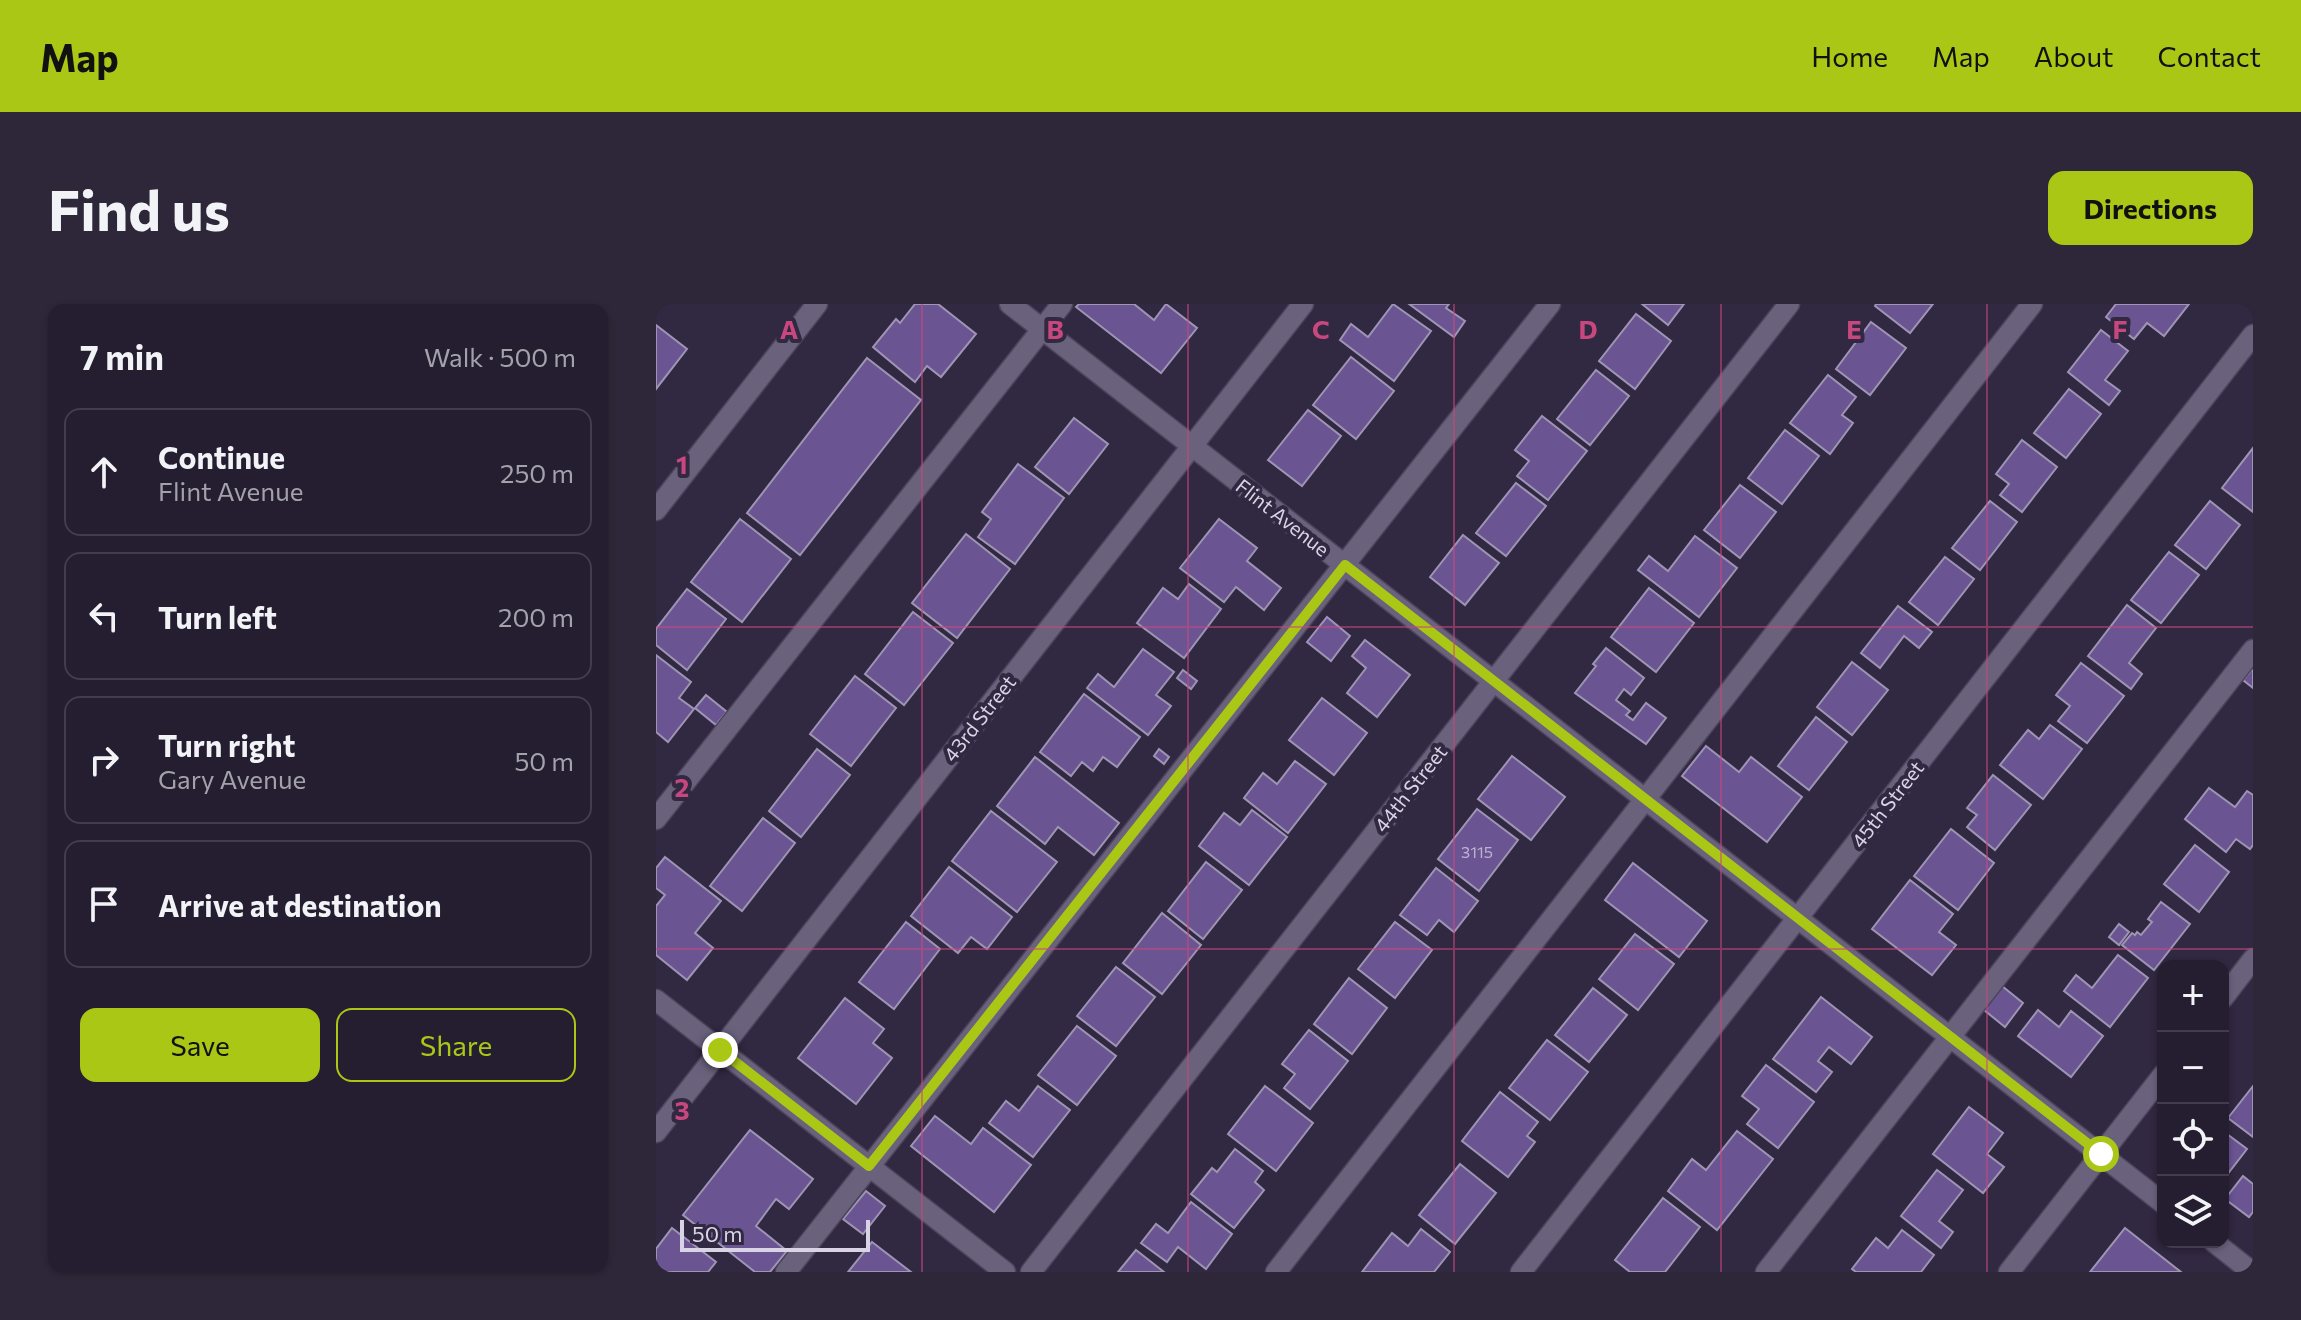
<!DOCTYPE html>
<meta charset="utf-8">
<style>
body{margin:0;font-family:Commissioner,sans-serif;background:#2d2739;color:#f1f3f6}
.controls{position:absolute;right:24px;bottom:24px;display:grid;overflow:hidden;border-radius:16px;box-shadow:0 2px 6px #0004}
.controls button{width:72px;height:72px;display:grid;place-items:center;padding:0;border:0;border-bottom:2px solid #423c4d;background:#251e31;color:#f1f3f6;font:40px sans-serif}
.scale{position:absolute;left:24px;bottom:20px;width:190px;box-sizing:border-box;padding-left:8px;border:4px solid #d9d4e5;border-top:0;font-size:22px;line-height:28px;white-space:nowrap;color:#d9d4e5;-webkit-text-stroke:6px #312841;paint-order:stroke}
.stop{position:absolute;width:24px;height:24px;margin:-18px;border:6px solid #abc716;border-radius:50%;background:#fff}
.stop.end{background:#abc716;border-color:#fff;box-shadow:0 2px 8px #0008}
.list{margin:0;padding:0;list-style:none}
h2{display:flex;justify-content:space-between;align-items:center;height:104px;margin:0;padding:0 32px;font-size:34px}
h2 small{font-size:26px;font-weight:400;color:#a3a2ab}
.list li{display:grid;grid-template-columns:52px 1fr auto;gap:24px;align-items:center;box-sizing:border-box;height:128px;margin:0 16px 16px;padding:0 16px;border:2px solid #423c4d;border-radius:16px}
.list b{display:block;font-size:30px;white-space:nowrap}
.list p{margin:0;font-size:26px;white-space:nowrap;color:#a3a2ab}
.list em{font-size:26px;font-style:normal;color:#a3a2ab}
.actions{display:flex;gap:16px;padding:24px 32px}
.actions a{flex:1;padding:18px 0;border:2px solid #abc716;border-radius:16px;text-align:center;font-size:28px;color:#abc716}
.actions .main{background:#abc716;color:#111}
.icon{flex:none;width:44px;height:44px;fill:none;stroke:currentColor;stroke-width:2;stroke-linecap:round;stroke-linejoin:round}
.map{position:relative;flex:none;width:1597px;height:968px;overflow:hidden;border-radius:16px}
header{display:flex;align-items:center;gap:48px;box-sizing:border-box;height:112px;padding:0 40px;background:#abc716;color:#111}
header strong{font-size:38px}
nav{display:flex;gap:44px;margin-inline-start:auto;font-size:28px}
.intro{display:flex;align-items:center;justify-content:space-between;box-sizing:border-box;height:192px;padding:0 48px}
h1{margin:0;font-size:56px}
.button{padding:20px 36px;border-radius:16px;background:#abc716;color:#111;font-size:28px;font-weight:700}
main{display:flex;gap:48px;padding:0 48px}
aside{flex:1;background:#251e31;border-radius:16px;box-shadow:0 2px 6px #0004}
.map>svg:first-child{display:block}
.building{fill:#6a5492;stroke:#9e94b3;stroke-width:2}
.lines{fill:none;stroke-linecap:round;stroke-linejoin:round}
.minor-casing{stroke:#4c445b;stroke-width:23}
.minor{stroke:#6a627d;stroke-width:20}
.route{stroke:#abc716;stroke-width:10}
.grid{fill:none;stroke:#c8477e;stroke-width:2;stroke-opacity:0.55}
.labels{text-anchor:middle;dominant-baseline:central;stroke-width:8;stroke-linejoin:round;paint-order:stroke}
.number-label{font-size:16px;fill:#bdb4d0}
.street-label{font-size:20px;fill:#d9d4e5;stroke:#312841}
.grid-label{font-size:26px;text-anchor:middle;font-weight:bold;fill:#c8477e;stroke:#312841;stroke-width:8;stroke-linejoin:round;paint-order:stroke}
</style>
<header>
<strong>Map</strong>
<nav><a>Home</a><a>Map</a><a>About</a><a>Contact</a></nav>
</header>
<div class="intro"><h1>Find us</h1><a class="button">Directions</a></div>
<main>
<aside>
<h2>7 min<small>Walk · 500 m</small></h2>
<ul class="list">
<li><svg class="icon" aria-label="ahead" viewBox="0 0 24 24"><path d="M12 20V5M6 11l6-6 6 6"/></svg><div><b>Continue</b><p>Flint Avenue</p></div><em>250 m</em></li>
<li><svg class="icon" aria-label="left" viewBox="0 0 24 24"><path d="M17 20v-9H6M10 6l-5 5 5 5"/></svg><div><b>Turn left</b></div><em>200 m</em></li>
<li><svg class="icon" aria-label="right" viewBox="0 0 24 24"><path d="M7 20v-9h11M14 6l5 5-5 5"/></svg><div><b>Turn right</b><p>Gary Avenue</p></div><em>50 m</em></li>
<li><svg class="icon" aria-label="arrive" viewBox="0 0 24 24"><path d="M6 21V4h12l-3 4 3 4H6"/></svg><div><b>Arrive at destination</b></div></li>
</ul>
<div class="actions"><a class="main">Save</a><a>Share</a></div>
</aside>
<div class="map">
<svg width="1597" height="968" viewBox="0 0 1597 968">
<rect width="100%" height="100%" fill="#312841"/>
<g class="building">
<path d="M259 0H282L320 30 285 73 271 62 259 78 217 43 240 15 244 19Z"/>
<path d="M423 0H478L498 16 510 0 541 24 505 69 420 3Z"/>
<path d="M737 0 775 27 738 77 684 36 695 20 712 33Z"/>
<path d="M753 0H793L790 4 809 17 798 33Z"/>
<path d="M986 0H1028L1012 21Z"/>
<path d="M1220 0H1277L1254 29 1219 2Z"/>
<path d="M1460 0H1533L1508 32 1491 19 1478 35 1450 13Z"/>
<path d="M980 10 1015 37 979 85 943 57Z"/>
<path d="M1215 18 1250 44 1214 91 1180 65Z"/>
<path d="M0 21 31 45 0 85Z"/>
<path d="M1445 26 1472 47 1449 76 1464 87 1453 101 1412 68Z"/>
<path d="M695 53 738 87 700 135 657 101Z"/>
<path d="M211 54 265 96 144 251 91 209Z"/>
<path d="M940 66 973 92 934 141 901 115Z"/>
<path d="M1172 71 1200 93 1186 111 1197 119 1174 150 1134 119Z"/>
<path d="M1413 85 1445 110 1410 154 1378 129Z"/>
<path d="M652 106 685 132 646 182 612 156Z"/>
<path d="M886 112 931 147 892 196 861 172 873 157 859 146Z"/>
<path d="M418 114 452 140 413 190 379 163Z"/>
<path d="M1129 126 1163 152 1126 200 1092 174Z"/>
<path d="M1366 136 1401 163 1366 208 1344 191 1353 180 1340 170Z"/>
<path d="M1597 144V208L1566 184Z"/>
<path d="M362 160 408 194 359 260 322 233 335 215 326 208Z"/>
<path d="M860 179 890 202 850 252 820 229Z"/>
<path d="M1084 181 1120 208 1084 254 1048 226Z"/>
<path d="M1334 197 1361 218 1324 266 1296 244Z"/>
<path d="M1554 197 1584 221 1550 265 1519 241Z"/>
<path d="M84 215 135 255 86 318 35 278Z"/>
<path d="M563 215 601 244 591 257 625 284 608 306 580 283 568 298 524 264Z"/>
<path d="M310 230 354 265 301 334 256 299Z"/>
<path d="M807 231 843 259 809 301 774 273Z"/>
<path d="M1039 232 1081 264 1043 313 982 266 993 252 1012 267Z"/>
<path d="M1513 248 1543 271 1505 319 1475 296Z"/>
<path d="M1289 253 1318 275 1282 321 1253 298Z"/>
<path d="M533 280 565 305 528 354 481 319 507 284 522 295Z"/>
<path d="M993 284 1038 319 1000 368 955 333Z"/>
<path d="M31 285 70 315 31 366 0 341V325Z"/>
<path d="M1471 301 1500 324 1473 359 1486 370 1475 385 1432 352Z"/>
<path d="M1242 302 1276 328 1263 344 1248 332 1224 364 1205 349Z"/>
<path d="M257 308 297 339 248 401 209 370Z"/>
<path d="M671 313 694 332 675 357 651 338Z"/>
<path d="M709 336 754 371 721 413 691 389 710 364 696 352Z"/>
<path d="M950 344 988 374 975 391 968 385 960 396 974 407 970 411 977 416 990 399 1010 414 990 440 919 389 940 362 937 360Z"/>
<path d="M487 345 518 368 500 391 515 402 492 431 431 384 442 370 458 383Z"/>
<path d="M0 351 35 378 23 394 38 405 12 438 0 428Z"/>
<path d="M1196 358 1232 386 1196 431 1161 403Z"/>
<path d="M1425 359 1468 392 1431 439 1402 417 1414 402 1400 391Z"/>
<path d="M1597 364V384L1587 376Z"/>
<path d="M527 366 541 377 535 385 521 374Z"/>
<path d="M199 372 240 404 195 462 154 430Z"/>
<path d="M428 390 484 433 461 463 447 453 437 467 426 458 415 472 384 448Z"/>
<path d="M50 391 71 408 60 421 39 404Z"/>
<path d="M666 394 711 429 678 471 633 436Z"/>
<path d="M1160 413 1191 438 1153 486 1122 462Z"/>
<path d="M1394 421 1426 445 1387 495 1344 461 1372 426 1383 435Z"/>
<path d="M1050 442 1083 468 1095 453 1146 493 1111 538 1026 472Z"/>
<path d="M161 445 194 471 145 533 113 507Z"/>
<path d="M503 445 513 453 508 460 498 452Z"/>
<path d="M856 452 909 493 875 536 822 495Z"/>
<path d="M379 453 463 519 438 551 402 523 389 540 341 502Z"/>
<path d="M639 457 670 480 632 529 588 494 607 469 621 480Z"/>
<path d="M1337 471 1375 501 1339 546 1311 523 1321 511 1311 504Z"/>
<path d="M1553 484 1579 503 1591 487 1597 491V541L1594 545 1580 535 1570 548 1529 515Z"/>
<path d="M821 505 862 536 823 587 782 555Z"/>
<path d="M596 506 631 533 593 581 543 542 568 509 584 521Z"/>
<path d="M335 507 401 558 361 608 296 557Z"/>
<path d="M107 514 139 539 86 607 54 582Z"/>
<path d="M1295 525 1338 559 1302 606 1258 572Z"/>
<path d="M1539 541 1573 568 1543 608 1508 580Z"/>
<path d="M9 553 65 597 39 629 57 644 31 676 0 651V602L9 591 0 584V564Z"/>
<path d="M550 558 586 586 547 635 512 607Z"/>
<path d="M977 559 1051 617 1023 653 949 596Z"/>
<path d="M293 563 356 613 331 645 315 633 302 649 255 612Z"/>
<path d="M780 564 822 597 798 628 783 616 771 631 744 611Z"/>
<path d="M1254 576 1297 610 1283 628 1300 641 1276 671 1216 625Z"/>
<path d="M1505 598 1534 620 1498 666 1466 641 1476 629 1479 631 1481 628 1485 631 1496 618 1492 615Z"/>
<path d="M506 609 545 641 506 690 467 659Z"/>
<path d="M250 618 284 645 238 705 203 678Z"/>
<path d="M739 618 776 646 739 694 702 665Z"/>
<path d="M1463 620 1473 628 1463 641 1453 633Z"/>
<path d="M979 630 1018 660 982 706 943 675Z"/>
<path d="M1462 651 1492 674 1454 723 1408 687 1420 671 1436 684Z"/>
<path d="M460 663 499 693 460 742 421 712Z"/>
<path d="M693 674 731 704 696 750 658 720Z"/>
<path d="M1346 682 1367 699 1349 723 1328 706Z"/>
<path d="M937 684 971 711 933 758 899 731Z"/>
<path d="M1165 693 1216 733 1195 760 1173 743 1162 757 1176 768 1160 788 1117 755Z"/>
<path d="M189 694 228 725 217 739 236 754 200 800 142 754Z"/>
<path d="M1382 706 1403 723 1415 707 1447 732 1415 773 1362 732Z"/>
<path d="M421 722 460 752 421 801 382 771Z"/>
<path d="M653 726 692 757 654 805 628 784 639 770 626 760Z"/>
<path d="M891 736 932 768 894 816 853 784Z"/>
<path d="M1110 761 1158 798 1122 844 1091 820 1103 805 1086 792Z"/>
<path d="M382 782 414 806 377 853 333 819 350 797 363 807Z"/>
<path d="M609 782 657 819 620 867 572 830Z"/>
<path d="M1597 782V833L1572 814Z"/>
<path d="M844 788 882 818 871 832 879 838 852 873 806 837Z"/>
<path d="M1313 803 1347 829 1331 850 1348 863 1327 889 1277 850Z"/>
<path d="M279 812 315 840 327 824 375 861 338 908 255 842Z"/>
<path d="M94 826 157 875 133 905 120 895 100 922 131 947 114 968H99L27 911Z"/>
<path d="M1081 827 1117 855 1061 926 1012 887 1036 855 1050 866Z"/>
<path d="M1567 827 1591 845 1567 876Z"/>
<path d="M579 845 607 867 599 878 608 886 578 924 535 890 556 864 561 868Z"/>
<path d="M804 860 840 889 799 940 763 911Z"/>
<path d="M1281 866 1307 886 1283 917 1297 928 1285 944 1245 912Z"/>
<path d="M1587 872 1597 880V908L1593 913 1569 895Z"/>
<path d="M210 887 229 902 207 930 187 915Z"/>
<path d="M1007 894 1044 923 1009 968H974L959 956Z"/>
<path d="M535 898 576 930 550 965 522 943 511 958 485 939 500 920 512 929Z"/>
<path d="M16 924 60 958 52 968H0V945Z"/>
<path d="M1469 924 1525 968H1434Z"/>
<path d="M765 925 794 948 778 968H706L736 929 752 942Z"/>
<path d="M1246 926 1278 951 1265 968H1200L1196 965 1220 934 1232 944Z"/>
<path d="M216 938 255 968H192Z"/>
<path d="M480 946 508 968H462Z"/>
</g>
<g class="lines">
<g class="minor-casing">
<g id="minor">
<path d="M354 0 1507 899"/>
<path d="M0 206 161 0"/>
<path d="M0 515 406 0"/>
<path d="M1567 694 1597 655"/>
<path d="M0 696 349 968"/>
<path d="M0 828 647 0"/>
<path d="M1558 938 1596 968"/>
<path d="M130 968 894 0"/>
<path d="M375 968 1133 0"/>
<path d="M620 968 1376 0"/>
<path d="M865 968 1597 31"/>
<path d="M1110 968 1597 346"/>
<path d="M1353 968 1507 771"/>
</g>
</g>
<use href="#minor" class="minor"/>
</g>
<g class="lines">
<path class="route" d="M64 746 213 862 689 261 1445 850"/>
</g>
<path class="grid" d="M266 0V968M532 0V968M798 0V968M1065 0V968M1331 0V968M0 323H1597M0 645H1597"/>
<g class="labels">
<g class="number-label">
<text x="821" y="547">3115</text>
</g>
<g class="street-label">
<text transform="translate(627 213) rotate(38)">Flint Avenue</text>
<text transform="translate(323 414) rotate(-52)">43rd Street</text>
<text transform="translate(754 484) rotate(-52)">44th Street</text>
<text transform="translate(1231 500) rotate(-52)">45th Street</text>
</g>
</g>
<g class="grid-label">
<text x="133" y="35">A</text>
<text x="399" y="35">B</text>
<text x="665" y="35">C</text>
<text x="932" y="35">D</text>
<text x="1198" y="35">E</text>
<text x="1464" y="35">F</text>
<text x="26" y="170">1</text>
<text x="26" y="493">2</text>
<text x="26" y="816">3</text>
</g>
</svg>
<div class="controls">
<button>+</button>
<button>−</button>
<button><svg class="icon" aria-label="locate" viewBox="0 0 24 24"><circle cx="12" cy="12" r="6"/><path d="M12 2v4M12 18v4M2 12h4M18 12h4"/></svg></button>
<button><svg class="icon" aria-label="layers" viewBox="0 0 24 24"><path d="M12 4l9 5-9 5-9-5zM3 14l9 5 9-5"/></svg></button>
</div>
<div class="scale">50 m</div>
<div class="stop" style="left:1445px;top:850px"></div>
<div class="stop end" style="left:64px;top:746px"></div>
</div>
</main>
